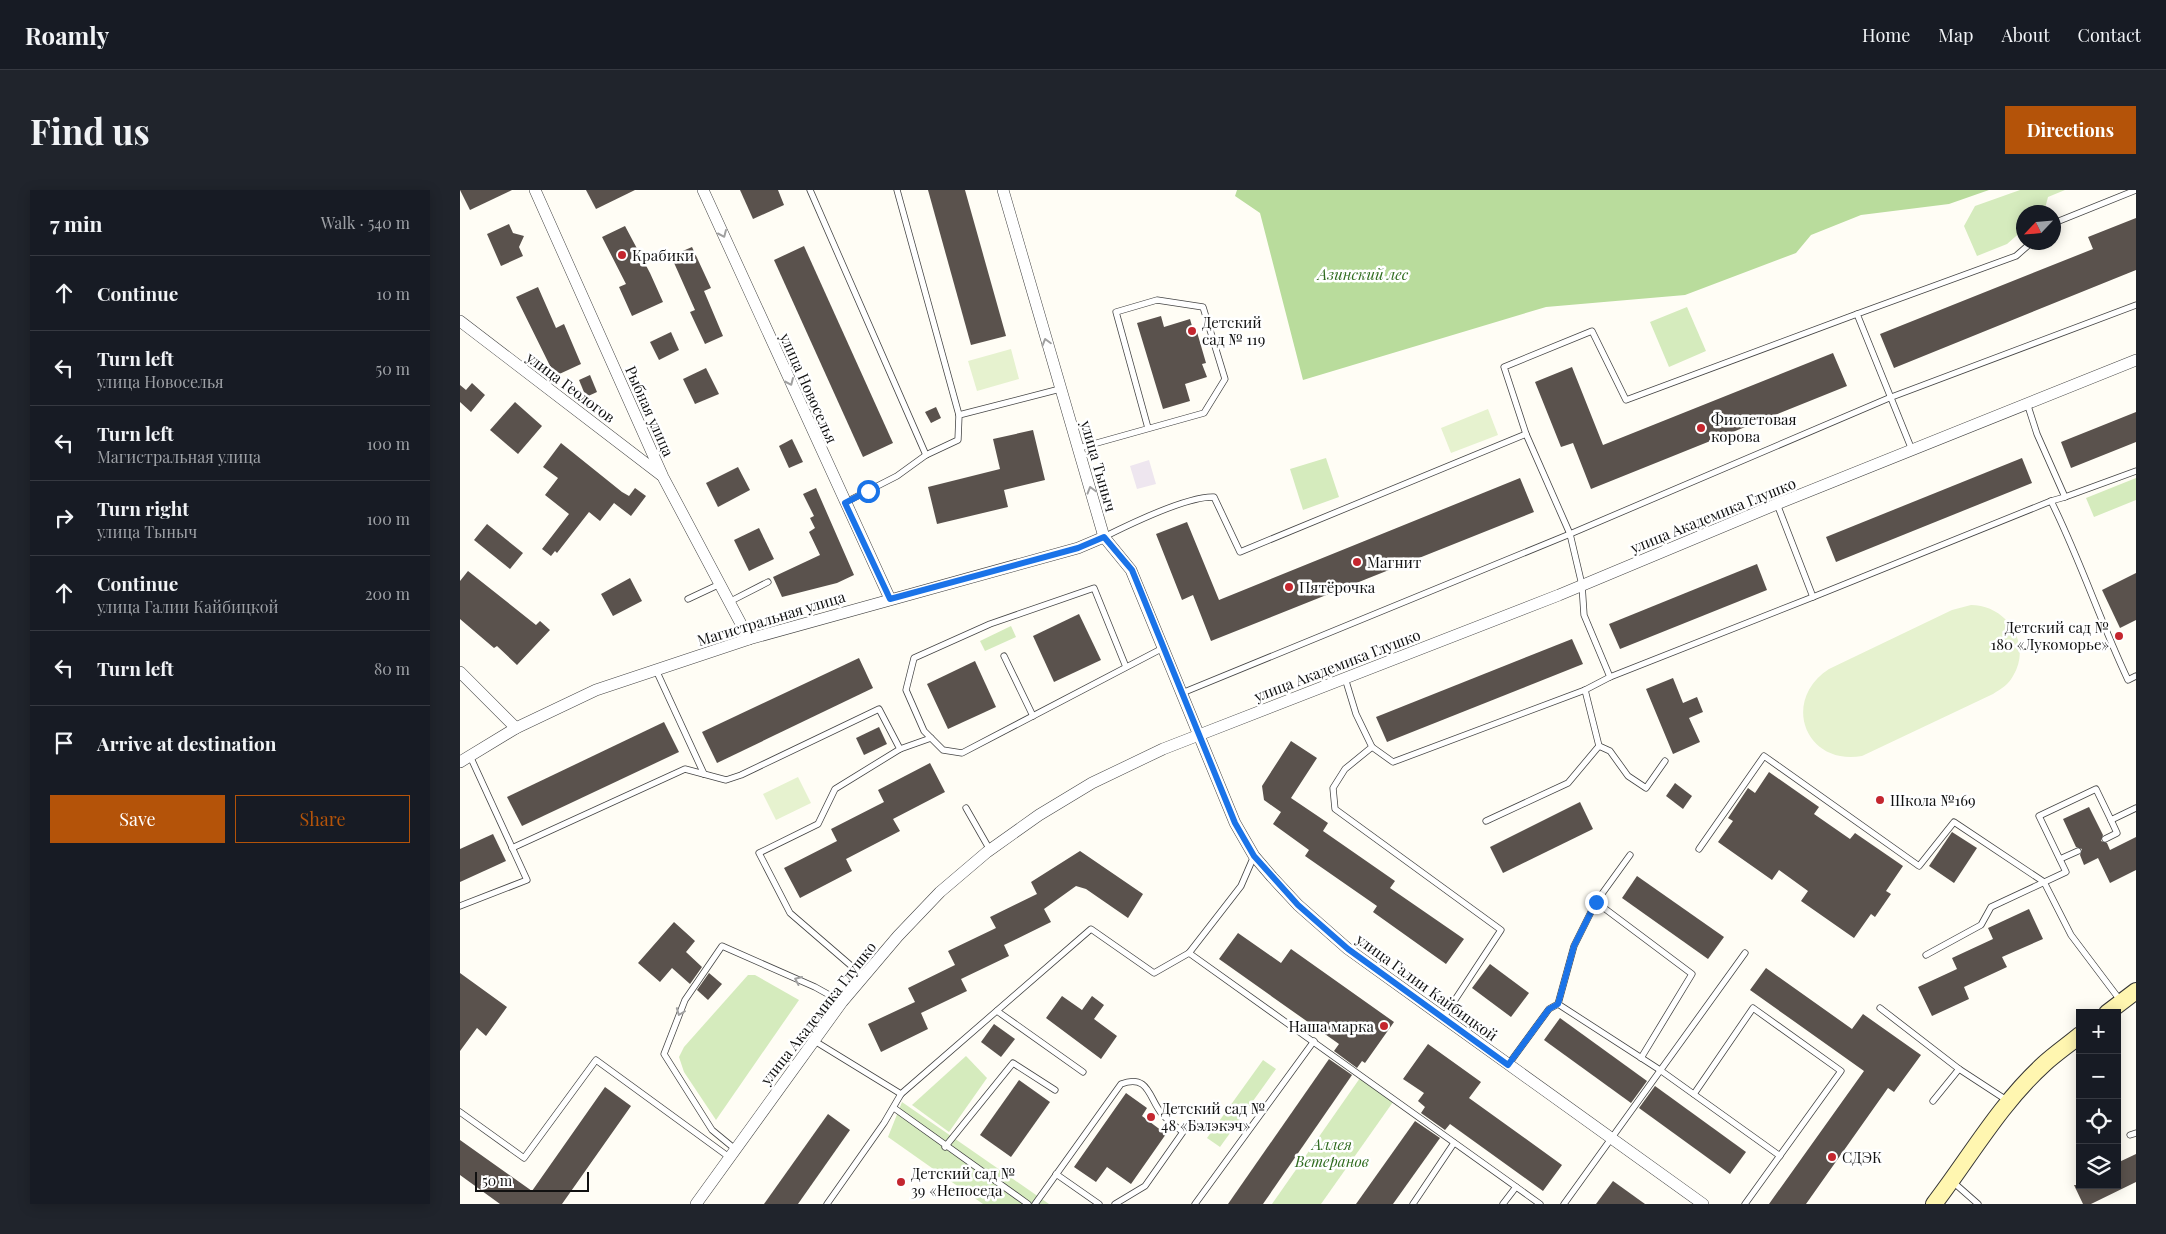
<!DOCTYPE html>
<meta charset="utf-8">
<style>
body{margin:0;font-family:"Playfair Display",serif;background:#20242c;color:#f1f3f6}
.controls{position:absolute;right:15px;bottom:15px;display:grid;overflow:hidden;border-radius:0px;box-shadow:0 2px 12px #0003}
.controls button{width:45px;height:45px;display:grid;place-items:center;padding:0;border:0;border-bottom:1px solid #363941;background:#171b24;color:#f1f3f6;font:25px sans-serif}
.compass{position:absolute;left:1556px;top:15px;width:45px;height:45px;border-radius:50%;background:#171b24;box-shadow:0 2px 12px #0003;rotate:244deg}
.scale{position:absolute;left:15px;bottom:12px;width:114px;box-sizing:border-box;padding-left:5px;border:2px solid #111;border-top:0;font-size:14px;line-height:18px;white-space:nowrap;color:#111;-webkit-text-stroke:4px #fff;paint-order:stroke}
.stop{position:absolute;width:15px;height:15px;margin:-11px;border:4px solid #1a73e8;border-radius:50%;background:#fff}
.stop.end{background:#1a73e8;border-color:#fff;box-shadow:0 1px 5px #0008}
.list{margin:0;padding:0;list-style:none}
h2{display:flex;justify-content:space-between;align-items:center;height:65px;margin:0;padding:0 20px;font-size:21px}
h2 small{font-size:16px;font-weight:400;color:#9ea1a6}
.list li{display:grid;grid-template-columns:32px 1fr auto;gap:15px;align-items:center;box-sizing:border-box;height:75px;padding:0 20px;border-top:1px solid #363941}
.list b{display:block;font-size:19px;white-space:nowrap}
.list p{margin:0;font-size:16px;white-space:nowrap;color:#9ea1a6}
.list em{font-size:16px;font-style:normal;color:#9ea1a6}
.actions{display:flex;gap:10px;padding:15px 20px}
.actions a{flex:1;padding:11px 0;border:1px solid #b45309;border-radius:0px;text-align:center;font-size:18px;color:#b45309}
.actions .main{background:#b45309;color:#fff}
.icon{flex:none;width:28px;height:28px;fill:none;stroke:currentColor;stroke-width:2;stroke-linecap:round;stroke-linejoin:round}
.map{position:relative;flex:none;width:1676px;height:1014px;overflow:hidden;border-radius:0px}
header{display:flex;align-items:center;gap:30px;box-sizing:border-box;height:70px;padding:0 25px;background:#171b24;border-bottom:1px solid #363941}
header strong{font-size:24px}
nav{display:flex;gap:28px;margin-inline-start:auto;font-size:18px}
.intro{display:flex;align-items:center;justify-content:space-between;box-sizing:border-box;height:120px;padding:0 30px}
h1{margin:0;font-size:35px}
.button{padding:12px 22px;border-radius:0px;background:#b45309;color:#fff;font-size:18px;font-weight:700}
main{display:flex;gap:30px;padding:0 30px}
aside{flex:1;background:#171b24;border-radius:0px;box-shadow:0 2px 12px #0003}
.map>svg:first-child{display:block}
.industrial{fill:#eee6ef}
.green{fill:#d5ebbd}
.forest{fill:#b9dc9c}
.pitch{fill:#e6f2cf}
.building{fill:#5a524d}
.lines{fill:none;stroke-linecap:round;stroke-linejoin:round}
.lane-casing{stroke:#444;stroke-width:7}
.street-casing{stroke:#444;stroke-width:12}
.secondary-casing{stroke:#333;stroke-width:18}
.lane{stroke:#fff;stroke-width:5.5}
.street{stroke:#fff;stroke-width:11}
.secondary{stroke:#fff6b0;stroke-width:16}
.oneway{stroke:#a0a0a0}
.route{stroke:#1a73e8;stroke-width:6}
.poi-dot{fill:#c4262e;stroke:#fff;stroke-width:2}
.labels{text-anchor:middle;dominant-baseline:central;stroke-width:5;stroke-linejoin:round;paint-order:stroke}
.poi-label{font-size:15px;fill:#111;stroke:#fff;text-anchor:start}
.park-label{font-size:15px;font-style:italic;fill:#2f6b1f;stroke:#fff}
.street-label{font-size:15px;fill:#111;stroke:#fff}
</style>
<header>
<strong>Roamly</strong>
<nav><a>Home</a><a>Map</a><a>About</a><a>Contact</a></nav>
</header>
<div class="intro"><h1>Find us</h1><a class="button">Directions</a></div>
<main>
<aside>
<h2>7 min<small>Walk · 540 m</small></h2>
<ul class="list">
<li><svg class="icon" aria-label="ahead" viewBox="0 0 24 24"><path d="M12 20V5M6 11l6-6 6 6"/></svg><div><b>Continue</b></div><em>10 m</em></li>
<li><svg class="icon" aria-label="left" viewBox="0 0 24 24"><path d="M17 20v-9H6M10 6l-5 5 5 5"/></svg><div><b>Turn left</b><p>улица Новоселья</p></div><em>50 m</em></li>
<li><svg class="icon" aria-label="left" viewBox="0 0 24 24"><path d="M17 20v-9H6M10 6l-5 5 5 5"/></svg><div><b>Turn left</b><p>Магистральная улица</p></div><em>100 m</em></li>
<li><svg class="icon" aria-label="right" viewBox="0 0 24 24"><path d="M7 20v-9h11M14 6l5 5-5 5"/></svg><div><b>Turn right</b><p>улица Тыныч</p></div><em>100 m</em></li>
<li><svg class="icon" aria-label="ahead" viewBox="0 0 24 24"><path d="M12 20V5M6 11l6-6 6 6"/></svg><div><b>Continue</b><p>улица Галии Кайбицкой</p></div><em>200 m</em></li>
<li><svg class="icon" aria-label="left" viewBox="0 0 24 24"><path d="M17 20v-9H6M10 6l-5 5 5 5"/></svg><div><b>Turn left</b></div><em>80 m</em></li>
<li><svg class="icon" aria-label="arrive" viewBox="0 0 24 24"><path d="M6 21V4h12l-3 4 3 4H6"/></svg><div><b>Arrive at destination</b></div></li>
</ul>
<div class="actions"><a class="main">Save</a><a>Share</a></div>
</aside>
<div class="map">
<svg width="1676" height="1014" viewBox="0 0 1676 1014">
<rect width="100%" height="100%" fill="#fffdf5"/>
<path class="industrial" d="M689 270 696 294 677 299 670 276Z"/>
<g class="green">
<path d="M1560 0H1605L1588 7 1584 22H1564L1563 40 1547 54 1517 66 1504 36 1515 16Z"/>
<path d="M1227 117 1246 161 1209 177 1190 132Z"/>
<path d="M866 268 879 307 843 320 830 279Z"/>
<path d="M1676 288V310L1634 327 1626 308Z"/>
<path d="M551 436 556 447 525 461 520 451Z"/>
<path d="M288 785H295L339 810 256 930 224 882 219 867 224 857Z"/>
<path d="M506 866 527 888 489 942 452 915Z"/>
<path d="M803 870 816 879 760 957 747 948Z"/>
<path d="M900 888 933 912 861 1014H812Z"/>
<path d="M442 912 589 1014H523L428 947Z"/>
</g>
<path class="forest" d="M777 0H1529L1489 14 1401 25 1351 45 1336 63 1225 105 1086 117 843 190 800 23 775 6Z"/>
<g class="pitch">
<path d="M551 159 559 189 517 201 508 171Z"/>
<path d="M1028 219 1038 245 991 263 981 238Z"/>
<path d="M1511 415C1546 415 1573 453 1553 486 1549 494 1541 499 1533 504L1402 566C1346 576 1320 511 1369 479L1492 420Z"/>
<path d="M338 587 351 613 316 630 303 604Z"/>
</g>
<g class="building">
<path d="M0 0H52L10 20Z"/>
<path d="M126 0H175L136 19Z"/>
<path d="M280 0H318L324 15 293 29Z"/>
<path d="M468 0H505L546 146 511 155Z"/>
<path d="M1676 28V80L1434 178 1420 144 1633 59 1628 47Z"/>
<path d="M49 34 53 43 64 46 59 57 63 66 41 76 27 44Z"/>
<path d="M165 36 190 83 203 112 172 126 159 97 166 94 142 47Z"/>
<path d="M344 56 433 253 403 267 314 70Z"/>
<path d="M232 57 251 98 244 101 263 146 245 154 230 122 235 120 211 66Z"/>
<path d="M78 97 96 138 104 134 121 174 95 186 56 107Z"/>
<path d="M701 126 704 137 730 129 734 143 737 142 746 173 742 174 747 187 725 194 730 211 703 219 677 133Z"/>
<path d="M211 142 219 160 199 170 190 152Z"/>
<path d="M1373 163 1387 196 1131 299 1113 253 1101 257 1075 192 1112 177 1143 255Z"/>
<path d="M246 178 259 204 235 214 223 189Z"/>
<path d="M130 185 137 202 126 207 119 190Z"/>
<path d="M12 193 25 205 11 222 0 212V195L6 200Z"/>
<path d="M55 212 82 236 58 264 30 240Z"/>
<path d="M476 217 481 228 471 233 465 222Z"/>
<path d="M1676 222V252L1611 278 1601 252Z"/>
<path d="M573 240 585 290 544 300 548 317 477 334 468 297 540 279 533 249Z"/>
<path d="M332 249 343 272 329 278 319 256Z"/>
<path d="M101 253 162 302 169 306 175 298 186 306 171 326 154 313 140 331 129 322 97 363 95 361 91 366 82 359 109 324 85 305 98 288 83 277Z"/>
<path d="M1562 268 1572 293 1376 372 1366 347Z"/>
<path d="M278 277 290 300 258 317 246 293Z"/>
<path d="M1060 288 1074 322 751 451 733 405 722 410 696 344 727 332 759 410Z"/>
<path d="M356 298 394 385 377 393 322 407 313 387 360 365 349 342 355 338 350 328 354 326 343 304Z"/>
<path d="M27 334 63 363 50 379 14 350Z"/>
<path d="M299 338 314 369 289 381 274 350Z"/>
<path d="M1297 374 1307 400 1160 459 1149 434Z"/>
<path d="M8 381 76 435 80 431 90 440 57 475 37 456 34 458 0 429V391Z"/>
<path d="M1676 383V430L1660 438 1642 400Z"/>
<path d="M170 388 182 411 153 426 141 404Z"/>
<path d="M619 424 641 470 594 492 573 446Z"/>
<path d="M1112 449 1123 474 927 552 916 527Z"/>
<path d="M399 468 413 498 257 573 242 542Z"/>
<path d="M515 471 536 517 488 539 467 494Z"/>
<path d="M1213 488 1223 513 1237 507 1243 522 1229 528 1240 552 1213 564 1186 499Z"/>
<path d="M204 532 219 562 62 636 47 607Z"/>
<path d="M419 537 427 554 404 565 396 548Z"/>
<path d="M831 551 857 568 831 608 868 633 863 641 935 691 930 698 1004 749 986 774 913 722 917 716 845 666 849 660 813 634 821 622 804 610 802 596Z"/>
<path d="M470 573 485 602 433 629 440 641 386 669 392 681 340 708 324 678 377 651 371 639 424 612 418 600Z"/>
<path d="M1309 582 1359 617 1354 624 1390 649 1395 643 1443 676 1426 701 1431 704 1415 727 1411 724 1394 748 1341 711 1348 701 1319 680 1312 690 1258 652 1273 631 1268 628 1288 598 1295 603Z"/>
<path d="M1215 593 1232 606 1223 619 1206 606Z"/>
<path d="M1120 612 1133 639 1043 683 1030 657Z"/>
<path d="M1629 617 1643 645 1641 651 1647 653 1650 660 1676 647V680L1650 693 1638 668 1624 675 1620 665 1622 659 1616 657 1603 629Z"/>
<path d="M1492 642 1517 658 1494 693 1469 676Z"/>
<path d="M33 644 46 671 0 692V659Z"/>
<path d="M620 661 683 704 668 728 626 699 616 696 584 719 591 732 544 755 549 766 501 789 507 801 461 823 468 839 421 862 408 834 455 812 448 798 495 775 488 761 536 738 530 727 577 704 571 692Z"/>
<path d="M1177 686 1264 747 1248 769 1162 708Z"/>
<path d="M1569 719 1583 749 1542 767 1547 777 1504 797 1509 809 1472 826 1458 797 1497 779 1492 768 1533 749 1528 738Z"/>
<path d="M214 732 235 751 226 762 242 777 230 794 212 778 200 792 178 773Z"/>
<path d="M778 743 821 773 831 759 934 832 905 873 902 871 897 878 874 861 879 854 759 769Z"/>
<path d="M1030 774 1069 803 1051 827 1012 798Z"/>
<path d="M1306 778 1392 839 1403 824 1461 865 1434 902 1428 898 1346 1014H1309L1404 881 1290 800Z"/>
<path d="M0 783 47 817 26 846 17 838 0 861Z"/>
<path d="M249 783 262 794 248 810 237 800Z"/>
<path d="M602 806 622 820 632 806 644 815 634 829 657 846 641 869 586 828Z"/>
<path d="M1100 828 1187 891 1171 913 1084 850Z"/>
<path d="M534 834 555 849 541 867 521 852Z"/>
<path d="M968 854 1021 892 1009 908 1102 975 1083 1001 990 934 985 940 961 923 965 917 958 911 964 903 943 889Z"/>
<path d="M869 869 892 885 803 1014H768Z"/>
<path d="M559 890 590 912 551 967 520 945Z"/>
<path d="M1195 896 1286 962 1270 984 1179 918Z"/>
<path d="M145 897 171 916 102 1014H40L0 985V950L72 1001Z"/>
<path d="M666 903 687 918 682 926 706 944 671 994 647 977 636 992 614 977Z"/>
<path d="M368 924 390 940 338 1014H304Z"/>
<path d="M955 931 980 948 933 1014H896Z"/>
<path d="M1676 964V992L1631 1014H1623L1614 995H1657V973Z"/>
<path d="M1153 991 1185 1014H1136Z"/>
</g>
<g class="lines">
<g class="lane-casing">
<g id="lane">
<path d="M350 0 466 265"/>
<path d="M437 0 499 225"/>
<path d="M1594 33 1676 0"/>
<path d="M619 258 744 223 765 189 743 117 697 110 656 122 688 238"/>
<path d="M1452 260 1397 124 1556 66 1572 52"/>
<path d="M1605 307 1676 281"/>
<path d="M1591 311C1620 369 1640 431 1668 490L1676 486"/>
<path d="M386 312 437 286 466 265 498 250 499 225 600 199"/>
<path d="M644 347C670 334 727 306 754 307L780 362 1066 244"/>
<path d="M1353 407 1591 311 1605 307 1577 244 1567 213"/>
<path d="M228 409 260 394"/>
<path d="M269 412 308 392"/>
<path d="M544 466 573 526"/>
<path d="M666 477 634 398 530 434 454 468 446 500 464 541 483 560 502 563 703 458"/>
<path d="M196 480 244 584"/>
<path d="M1150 487 1353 407 1317 314"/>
<path d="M885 488 896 524 912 557 885 579 873 598 875 619 1041 740 983 828"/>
<path d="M722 503 1110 344 1429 208 1676 115"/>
<path d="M1139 556 1150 561 1168 586 1186 598 1205 571"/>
<path d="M912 557 933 572 1125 500 1150 487 1124 425 1122 395 1110 344 1066 244 1044 177 1132 141 1166 210 1397 124"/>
<path d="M440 559 471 548"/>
<path d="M506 618 530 660"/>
<path d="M1026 631 1108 593 1139 556 1125 500"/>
<path d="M1645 649 1657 643 1651 630"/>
<path d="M52 658 225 579 266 590 281 585 419 519 440 559 375 599 358 634 299 663 330 723 403 786"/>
<path d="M1239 659 1304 566 1459 676 1494 632 1584 692 1611 745 1660 810"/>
<path d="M794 666 781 696 729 763 1080 1014"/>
<path d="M1600 669 1618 661"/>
<path d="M1136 712 1170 665"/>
<path d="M0 716 67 690 10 566"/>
<path d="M1466 765 1521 735 1531 717 1606 682 1579 626 1636 599 1651 630 1676 618"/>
<path d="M1098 814 1114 756 1136 712 1232 784 1181 868"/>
<path d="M1420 818 1499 879 1548 911"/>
<path d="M537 821 623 882"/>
<path d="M353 850 441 904 631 739 694 783 729 763"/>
<path d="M1048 875 1089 819 1098 814 1200 880 1320 966"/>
<path d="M1234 904 1293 818 1381 881 1285 1014"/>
<path d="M1473 911 1499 879"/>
<path d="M434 918 568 1014"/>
<path d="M0 922 64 968 136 870 269 967"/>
<path d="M1670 945 1676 943"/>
<path d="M485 957 553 873 595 900"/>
<path d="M275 959 252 940 204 864 225 810 262 756 355 797 382 812"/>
<path d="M596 984 639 1014"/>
<path d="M1493 992 1518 1014"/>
<path d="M367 1014 424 933 441 904"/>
<path d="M575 1014 661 894C689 883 689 909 702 924 708 931 716 937 723 942L685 996 655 1014"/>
<path d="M735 1014 854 851"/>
<path d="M953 1014 994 953"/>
<path d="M1043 1014 1056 997"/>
<path d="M1104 1014 1285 763"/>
</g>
</g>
<g class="street-casing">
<g id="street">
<path d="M75 0 203 287 289 449"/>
<path d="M243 0 430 409"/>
<path d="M543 0 644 347 671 380 775 633 794 666 812 687 838 715 888 759 1243 1014"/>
<path d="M0 131 201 285"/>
<path d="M0 482 56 538"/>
<path d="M0 572 56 538 136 500 289 449 618 358 644 347"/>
<path d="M236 1014 382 812 438 746 480 702 527 662 579 625 632 593 703 559 1099 405 1317 314 1676 170"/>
</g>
</g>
<g class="secondary-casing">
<g id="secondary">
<path d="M1647 823 1676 801"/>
<path d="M1474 1014C1510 967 1540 914 1584 874 1595 864 1608 855 1620 845"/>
</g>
</g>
<use href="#lane" class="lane"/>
<use href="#street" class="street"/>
<use href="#secondary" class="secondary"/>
</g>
<defs><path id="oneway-chevron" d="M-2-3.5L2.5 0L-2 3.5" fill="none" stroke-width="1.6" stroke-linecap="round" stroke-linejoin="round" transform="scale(1.25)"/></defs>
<g class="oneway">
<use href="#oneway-chevron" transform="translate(263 44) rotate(66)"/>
<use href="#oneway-chevron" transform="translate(586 152) rotate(-106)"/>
<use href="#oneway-chevron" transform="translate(330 192) rotate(66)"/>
<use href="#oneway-chevron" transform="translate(631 300) rotate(-106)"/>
<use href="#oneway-chevron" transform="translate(338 790) rotate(-156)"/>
<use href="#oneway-chevron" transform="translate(220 822) rotate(111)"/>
</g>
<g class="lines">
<path class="route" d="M408 301 385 313 430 409 618 358 644 347 672 380 775 633 794 666 838 715 888 759 1048 875 1089 819 1098 814 1114 756 1136 712"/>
</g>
<g class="poi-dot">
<circle cx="162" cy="65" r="5"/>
<circle cx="732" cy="141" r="5"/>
<circle cx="1241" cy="238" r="5"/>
<circle cx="897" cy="372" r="5"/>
<circle cx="829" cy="397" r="5"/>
<circle cx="1659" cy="446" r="5"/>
<circle cx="1420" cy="610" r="5"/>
<circle cx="924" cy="836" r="5"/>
<circle cx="691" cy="927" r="5"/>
<circle cx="1372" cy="967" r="5"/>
<circle cx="441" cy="992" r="5"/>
</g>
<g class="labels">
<g class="poi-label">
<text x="172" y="65">Крабики</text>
<text x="742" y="132">Детский<tspan x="742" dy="17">сад № 119</tspan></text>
<text x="1251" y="229">Фиолетовая<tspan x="1251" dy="17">корова</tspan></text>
<text x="907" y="372">Магнит</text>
<text x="839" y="397">Пятёрочка</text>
<text x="1649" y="437" text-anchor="end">Детский сад №<tspan x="1649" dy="17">180 «Лукоморье»</tspan></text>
<text x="1430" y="610">Школа №169</text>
<text x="914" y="836" text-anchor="end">Наша марка</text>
<text x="701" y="918">Детский сад №<tspan x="701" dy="17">48 «Бэлэкэч»</tspan></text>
<text x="1382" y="967">СДЭК</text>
<text x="451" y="983">Детский сад №<tspan x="451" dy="17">39 «Непоседа</tspan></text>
</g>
<g class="park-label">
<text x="903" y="84">Азинский лес</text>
<text x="872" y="954">Аллея<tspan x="872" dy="17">Ветеранов</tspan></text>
</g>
<g class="street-label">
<text transform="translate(111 197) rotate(37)">улица Геологов</text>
<text transform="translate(349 198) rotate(66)">улица Новоселья</text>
<text transform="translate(190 221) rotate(66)">Рыбная улица</text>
<text transform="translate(639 276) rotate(74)">улица Тыныч</text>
<text transform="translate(1253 325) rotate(-22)">улица Академика Глушко</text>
<text transform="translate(311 428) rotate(-17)">Магистральная улица</text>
<text transform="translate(877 475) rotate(-21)">улица Академика Глушко</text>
<text transform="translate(967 797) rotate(36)">улица Галии Кайбицкой</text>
<text transform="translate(358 823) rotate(-52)">улица Академика Глушко</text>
</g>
</g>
</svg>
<div class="controls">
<button>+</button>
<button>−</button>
<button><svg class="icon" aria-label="locate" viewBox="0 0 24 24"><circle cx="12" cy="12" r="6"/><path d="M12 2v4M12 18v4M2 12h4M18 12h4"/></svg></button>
<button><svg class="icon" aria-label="layers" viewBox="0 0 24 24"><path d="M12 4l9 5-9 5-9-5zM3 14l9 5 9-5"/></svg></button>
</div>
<svg class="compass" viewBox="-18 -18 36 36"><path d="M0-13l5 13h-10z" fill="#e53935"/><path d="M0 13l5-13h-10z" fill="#9ea1a6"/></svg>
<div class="scale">50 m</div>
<div class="stop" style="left:408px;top:301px"></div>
<div class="stop end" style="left:1136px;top:712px"></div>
</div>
</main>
